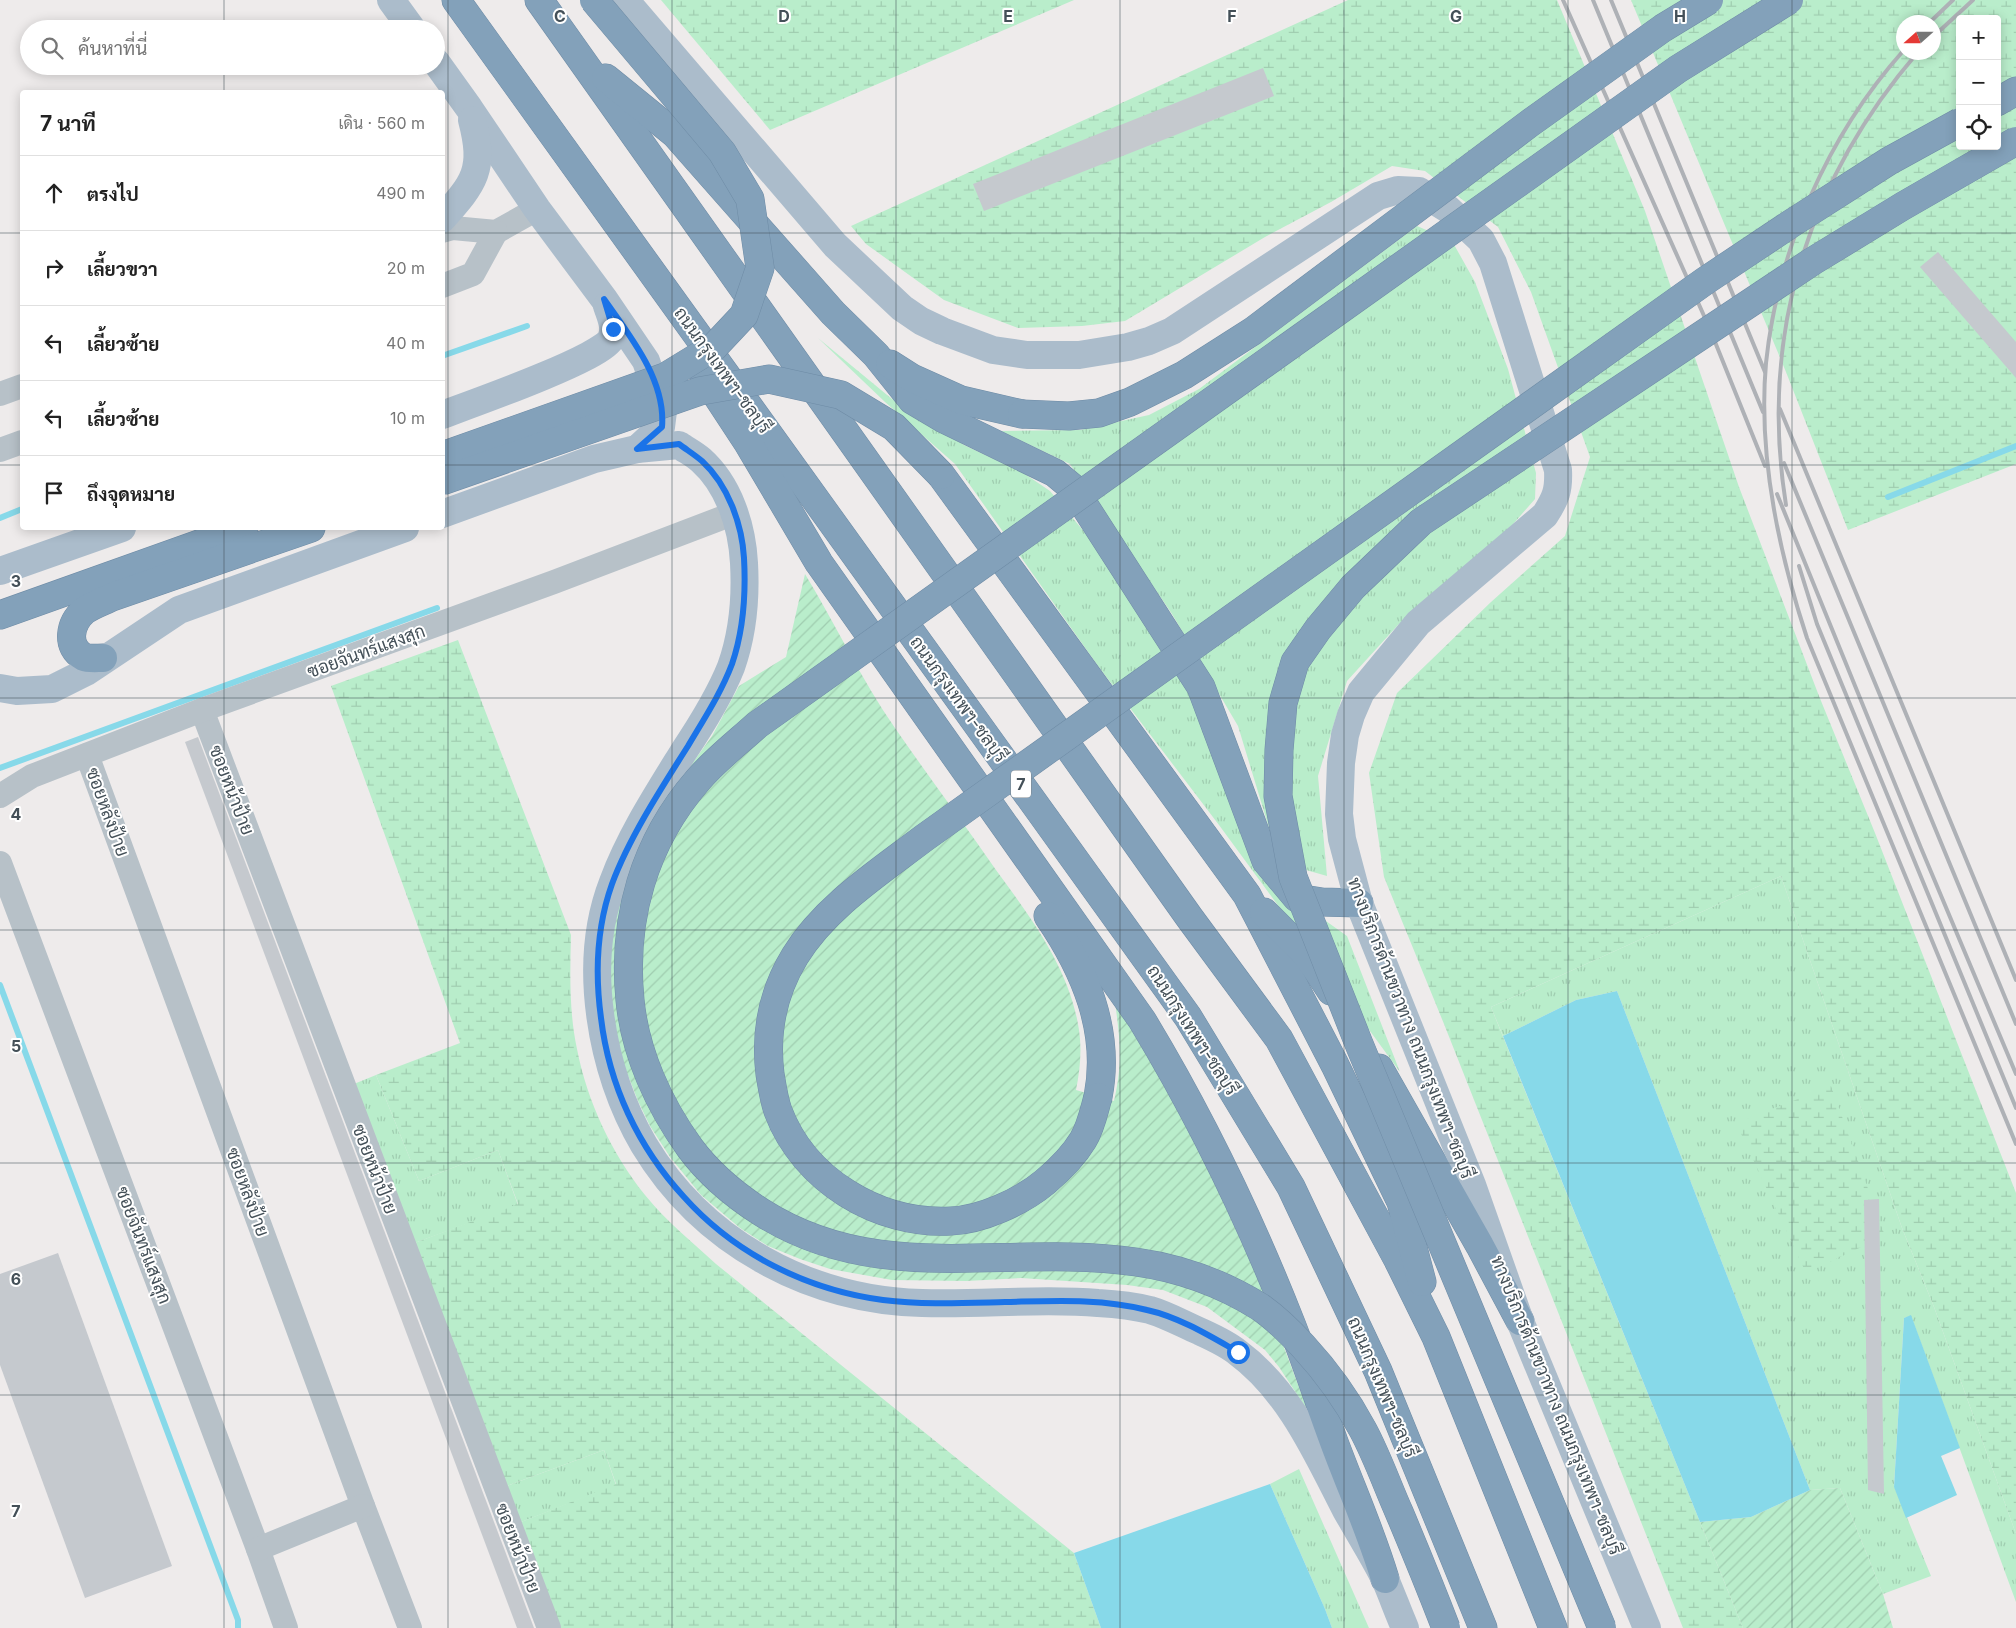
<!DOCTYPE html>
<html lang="th">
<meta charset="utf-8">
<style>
body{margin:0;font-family:Inter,Sarabun,sans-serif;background:#f2f2f2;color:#222}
.controls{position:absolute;right:15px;top:15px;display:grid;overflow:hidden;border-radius:5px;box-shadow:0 2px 12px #0003}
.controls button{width:45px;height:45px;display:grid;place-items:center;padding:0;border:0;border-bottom:1px solid #e0e0e0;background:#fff;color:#222;font:25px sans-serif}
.compass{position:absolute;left:1896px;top:15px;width:45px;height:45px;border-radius:50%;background:#fff;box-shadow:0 2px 12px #0003;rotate:249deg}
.stop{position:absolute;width:15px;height:15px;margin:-11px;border:4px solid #1a73e8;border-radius:50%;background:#fff}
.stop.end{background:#1a73e8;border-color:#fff;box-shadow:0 1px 5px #0008}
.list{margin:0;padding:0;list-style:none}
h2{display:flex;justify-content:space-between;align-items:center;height:65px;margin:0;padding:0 20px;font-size:21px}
h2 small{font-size:16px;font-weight:400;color:#767676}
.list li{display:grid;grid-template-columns:32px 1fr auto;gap:15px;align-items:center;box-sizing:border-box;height:75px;padding:0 20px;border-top:1px solid #e0e0e0}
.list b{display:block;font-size:19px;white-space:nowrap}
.list em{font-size:16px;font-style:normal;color:#767676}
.icon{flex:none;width:28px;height:28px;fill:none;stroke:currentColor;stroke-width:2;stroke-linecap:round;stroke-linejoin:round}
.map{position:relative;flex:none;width:2016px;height:1628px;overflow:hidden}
.search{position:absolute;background:#fff;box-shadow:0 2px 12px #0003;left:20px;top:20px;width:425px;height:55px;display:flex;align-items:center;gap:12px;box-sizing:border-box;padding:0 18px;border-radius:28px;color:#767676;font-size:19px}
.panel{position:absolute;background:#fff;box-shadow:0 2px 12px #0003;left:20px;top:90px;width:425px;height:440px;border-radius:5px}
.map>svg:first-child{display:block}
.grass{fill:url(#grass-tufts)}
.wetland{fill:url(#wetland-marsh);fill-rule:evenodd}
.garden{fill:url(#garden-furrows)}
.water{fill:#87d9e9}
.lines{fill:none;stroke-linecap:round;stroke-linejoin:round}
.stream{stroke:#87d9e9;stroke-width:6}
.building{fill:#c5c9ce}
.highway-casing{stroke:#6f8ca6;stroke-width:29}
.minor{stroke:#b7c1c8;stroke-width:24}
.major{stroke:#abbccb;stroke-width:28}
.highway{stroke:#83a1ba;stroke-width:28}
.rail{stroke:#aeb1b6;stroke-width:4}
.highway-bridge-casing{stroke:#6f8ca6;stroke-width:29;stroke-linecap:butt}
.highway-bridge{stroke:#83a1ba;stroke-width:28}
.route{stroke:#1a73e8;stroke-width:6}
.grid{fill:none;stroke:#445058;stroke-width:1;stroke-opacity:0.55}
.labels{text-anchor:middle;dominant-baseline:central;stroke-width:4;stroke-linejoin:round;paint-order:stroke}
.shield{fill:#fff;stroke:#7c848a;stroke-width:1}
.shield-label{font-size:16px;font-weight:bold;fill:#445058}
.street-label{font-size:18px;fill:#445058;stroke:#fff}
.grid-label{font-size:16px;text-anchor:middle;font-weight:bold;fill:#445058;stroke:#fff;stroke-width:4;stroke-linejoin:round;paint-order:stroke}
</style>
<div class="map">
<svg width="2016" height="1628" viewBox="0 0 2016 1628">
<defs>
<pattern id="grass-tufts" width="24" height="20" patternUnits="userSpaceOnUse" patternTransform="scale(1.25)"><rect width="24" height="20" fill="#b9edcb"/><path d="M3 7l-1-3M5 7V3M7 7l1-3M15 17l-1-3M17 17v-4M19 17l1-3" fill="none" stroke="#a0cdb0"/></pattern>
<pattern id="wetland-marsh" width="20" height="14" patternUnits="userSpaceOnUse" patternTransform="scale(1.25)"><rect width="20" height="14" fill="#b9edcb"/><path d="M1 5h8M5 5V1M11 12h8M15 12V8" fill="none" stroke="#a0cdb0"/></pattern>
<pattern id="garden-furrows" width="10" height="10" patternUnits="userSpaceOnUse" patternTransform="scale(1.25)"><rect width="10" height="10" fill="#b9edcb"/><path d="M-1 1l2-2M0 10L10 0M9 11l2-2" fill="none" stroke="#a0cdb0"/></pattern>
</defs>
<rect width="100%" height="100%" fill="#eeebeb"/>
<g class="grass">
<path d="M1417 226 1452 241 1475 282 1508 369 1536 473 1535 499 1501 538 1398 625 1347 681 1318 776 1327 876 1306 870 1273 841 1238 726 1172 614 1070 464 1001 431 1080 430 1149 415 1199 389Z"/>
<path d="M818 338 892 399 964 445 1022 472 1050 491 1097 547 1192 693 1264 877 1347 936 1400 1072 1219 825 1098 666 955 464 885 402Z"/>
<path d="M1781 876 1902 1228 1934 1307 2016 1534V1602L1911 1316 1904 1318 1894 1486 1931 1576 1883 1594 1840 1488 1810 1490 1617 991 1576 1000 1503 1036 1491 1007Z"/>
<path d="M376 1075 419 1181 498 1150 518 1205 409 1245 349 1086Z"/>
<path d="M604 1450 616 1485 516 1524 501 1488Z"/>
<path d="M1299 1469 1369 1628H1332L1325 1609 1270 1484Z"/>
</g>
<g class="wetland">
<path d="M661 0H1074L770 130Z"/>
<path d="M1348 0H1557L1645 211 1739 487 1819 696 1875 833 2016 1193V1534L1934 1307 1902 1228 1781 876 1491 1007 1743 1628H1683L1444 1024 1384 877 1369 773 1397 693 1491 602 1565 536 1590 457 1531 292 1498 227 1425 171 1392 166 1331 202 1265 237 1125 321 1082 326 1018 328 944 300 866 244 851 226Z"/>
<path d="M1631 0H2016V464L1848 530 1786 372ZM1960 19H1997V146H1960ZM1904 22H1934V52H1904Z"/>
<path d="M458 640 571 935C570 973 569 1012 577 1049 587 1101 612 1154 645 1195 666 1221 692 1242 716 1264L1074 1553 1101 1628H554L516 1524 616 1484 604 1450 501 1488 409 1245 518 1204 498 1150 419 1181 376 1075 460 1043 331 686Z"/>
<path d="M1831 1086 1885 1236 1806 1273 1736 1123Z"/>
</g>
<g class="garden">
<path d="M805 574C836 625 861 679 895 728 928 776 963 822 996 870 1031 918 1070 969 1079 1030 1082 1051 1080 1070 1076 1090L1114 1101C1123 1063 1120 1039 1115 1002L1167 1089 1207 1165 1257 1276 1308 1411 1279 1367 1265 1350 1207 1307 1163 1290 1127 1285 1021 1278 966 1281 892 1280 830 1269 800 1259 768 1246 740 1228 701 1195 670 1157 650 1126 638 1101 624 1065 614 1025 609 972 613 929 620 892 681 779 712 736 739 686 786 657Z"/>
<path d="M1840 1488 1883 1594 1893 1628H1743L1700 1522 1751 1517 1810 1490Z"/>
</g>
<g class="water">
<path d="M1617 991 1810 1490 1751 1517 1700 1522 1503 1036 1576 1000Z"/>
<path d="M1911 1315 1960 1448 1941 1456 1957 1495 1906 1518 1894 1487 1904 1318Z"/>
<path d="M1270 1484 1325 1609 1332 1628H1101L1074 1553Z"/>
</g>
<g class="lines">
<g class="stream">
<path d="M442 356 527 326"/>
<path d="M1888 497 2016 446"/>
<path d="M0 518 22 509"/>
<path d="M0 768 437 608"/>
<path d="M0 985 238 1620V1628"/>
</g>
</g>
<g class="building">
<path d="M1263 68 1274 96 984 211 973 184Z"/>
<path d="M1938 252 2016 342V378L1920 267Z"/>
<path d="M198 737 534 1628H517L185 742Z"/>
<path d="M1879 1199 1884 1494 1868 1490 1864 1200Z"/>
<path d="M58 1253 172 1566 85 1598 0 1365V1274Z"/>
</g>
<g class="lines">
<g class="highway-casing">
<g id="highway">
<path d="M456 0 1188 1017 1291 1187 1378 1371 1483 1628"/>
<path d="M539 0 1189 917 1279 1039 1398 1260 1436 1337 1553 1628"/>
<path d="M606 78 675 134 833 313 876 355 912 400 944 419 1055 473 1073 488 1201 687 1266 861 1297 898 1322 902 1359 903"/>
<path d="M1997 102 2016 91"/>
<path d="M890 364 912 378 961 400 1022 414"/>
<path d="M704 376 748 443 819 563 1142 1020C1200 1116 1249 1217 1290 1321 1306 1361 1319 1402 1334 1442 1351 1488 1371 1532 1385 1579"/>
<path d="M941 475 1247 895 1335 1065 1401 1202 1422 1282"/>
<path d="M0 615 244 528"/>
<path d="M103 658C97 658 89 659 84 657 65 647 70 623 84 611 92 605 104 601 112 597L311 528"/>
<path d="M1264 912 1308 956 1331 991"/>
<path d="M1048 916C1085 970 1111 1031 1098 1097"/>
<path d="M1379 1068 1480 1246 1520 1321"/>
</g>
</g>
<g class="minor">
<path d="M442 231 453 228 496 232 537 209"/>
<path d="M442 286 473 274 496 232"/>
<path d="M0 394 22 386"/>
<path d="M0 450 22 442"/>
<path d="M202 710 549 1628"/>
<path d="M87 755 363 1506 410 1628"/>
<path d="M0 796 32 776 202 710 554 582 735 513"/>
<path d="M0 863 258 1549 286 1628"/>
<path d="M258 1549 363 1506"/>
</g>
<g class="major">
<path d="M391 0 412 29"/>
<path d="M625 0 835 245 902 308 921 321 942 331 993 350 1027 355H1079L1128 347 1149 341 1172 331 1378 196 1398 190 1419 191 1448 209 1481 240 1493 263 1558 470C1559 490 1556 498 1545 515L1418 623 1361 692 1351 715 1345 735 1341 763 1339 814 1342 839 1359 903 1472 1185 1520 1321 1647 1628"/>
<path d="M436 62 469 108 537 209 604 299 646 361 663 411 661 427 637 449"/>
<path d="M442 219C475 182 485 170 472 120"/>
<path d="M442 415C469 405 602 358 611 339 616 328 611 317 607 306"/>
<path d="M442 514 594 459 637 449 679 445C686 450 694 454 701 460 729 485 742 526 744 563 746 598 743 633 731 667 719 697 702 724 684 751 658 793 630 836 613 882 581 964 601 1071 644 1145 703 1243 809 1300 922 1303 981 1305 1040 1298 1098 1303 1115 1304 1134 1306 1150 1310 1167 1315 1183 1324 1199 1331 1212 1337 1226 1343 1237 1352 1290 1391 1317 1454 1346 1510 1359 1533 1373 1555 1385 1579 1392 1595 1398 1612 1405 1628"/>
<path d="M0 571 122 528"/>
<path d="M0 688 17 691 52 689 86 672 179 610 405 528"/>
</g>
<use href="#highway" class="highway"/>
<g class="rail">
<path d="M1563 0 1709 327 1765 466"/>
<path d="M1593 0 1763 412"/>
<path d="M1611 0 1765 372"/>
<path d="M1930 22 1953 0"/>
<path d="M1934 36 1973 0"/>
<path d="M1904 50C1827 136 1778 249 1766 363 1758 453 1779 553 1807 638L2016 1144"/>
<path d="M1780 409 2016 980"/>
<path d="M1784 463 2016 1024"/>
<path d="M1777 494 1921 848 2016 1074"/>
<path d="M1786 505C1759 336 1807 181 1918 52"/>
<path d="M1799 566 1817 624 2016 1108"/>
</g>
<g class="highway-bridge-casing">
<g id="highway-bridge">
<path d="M1022 414 1069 416 1099 413 1130 402 1184 375 1253 331 1530 123 1663 28 1709 0"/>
<path d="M442 456 665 377 714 347 744 315 760 268 750 199 722 152 594 0"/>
<path d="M442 481 700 391 769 379 841 395 894 427 941 475"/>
<path d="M1098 1097C1094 1111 1091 1127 1083 1140 1074 1155 1058 1171 1045 1182 1021 1202 981 1220 951 1221 878 1225 804 1180 778 1111 774 1100 772 1086 770 1074 765 1033 773 992 795 956 825 907 878 873 924 838L1705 281 1792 223 1889 161 1960 122"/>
<path d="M1446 1628C1431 1589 1415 1550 1399 1512 1387 1485 1377 1456 1363 1430 1347 1400 1327 1372 1303 1346 1290 1332 1276 1318 1260 1307 1223 1284 1179 1268 1136 1262 1007 1243 880 1288 761 1212 733 1194 710 1175 690 1148 659 1105 635 1053 630 1000 622 919 644 842 698 780 715 760 737 743 757 725L1678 69 1789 0"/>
<path d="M1602 1628 1359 1044 1293 877 1278 796 1279 750 1283 703 1295 662 1318 629 1353 587 1421 522 1813 261 1903 206 2016 141"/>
</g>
</g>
<use href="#highway-bridge" class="highway-bridge"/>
</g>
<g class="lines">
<path class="route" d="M613 329 604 299C630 336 666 380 662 427L637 449 679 444C687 450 695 455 702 461 728 485 742 524 744 558 746 594 744 629 732 664 721 693 704 719 688 746 662 787 629 838 612 884 597 926 595 974 601 1018 609 1085 638 1147 684 1197 735 1254 807 1290 883 1300 923 1305 964 1303 1005 1302 1052 1301 1101 1298 1147 1310 1179 1317 1210 1336 1238 1352"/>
</g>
<path class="grid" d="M224 0V29M448 0V1628M672 0V1628M896 0V1628M1120 0V1628M1344 0V1628M1568 0V1628M1792 0V1628M224 66V92M0 233H22M442 233H2016M0 465H22M442 465H2016M224 528V1628M0 698H2016M0 930H2016M0 1163H2016M0 1395H2016"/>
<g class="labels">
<rect class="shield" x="1011" y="770.5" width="20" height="27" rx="4"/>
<g class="shield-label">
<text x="1021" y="784">7</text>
</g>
<g class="street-label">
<text transform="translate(723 370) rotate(54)">ถนนกรุงเทพฯ-ชลบุรี</text>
<text transform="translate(366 651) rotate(-20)">ซอยจันทร์แสงสุก</text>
<text transform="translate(959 699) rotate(54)">ถนนกรุงเทพฯ-ชลบุรี</text>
<text transform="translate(232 790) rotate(69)">ซอยหน้าป้าย</text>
<text transform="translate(108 812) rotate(70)">ซอยหลังป้าย</text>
<text transform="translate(1411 1028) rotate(69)">ทางบริการด้านขวาทาง ถนนกรุงเทพฯ-ชลบุรี</text>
<text transform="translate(1193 1030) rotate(57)">ถนนกรุงเทพฯ-ชลบุรี</text>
<text transform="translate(375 1169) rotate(69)">ซอยหน้าป้าย</text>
<text transform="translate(248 1192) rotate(70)">ซอยหลังป้าย</text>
<text transform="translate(144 1245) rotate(69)">ซอยจันทร์แสงสุก</text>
<text transform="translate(1383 1387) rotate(67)">ถนนกรุงเทพฯ-ชลบุรี</text>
<text transform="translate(1557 1405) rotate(68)">ทางบริการด้านขวาทาง ถนนกรุงเทพฯ-ชลบุรี</text>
<text transform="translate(518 1548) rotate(69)">ซอยหน้าป้าย</text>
</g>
</g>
<g class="grid-label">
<text x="560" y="22">C</text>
<text x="784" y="22">D</text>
<text x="1008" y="22">E</text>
<text x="1232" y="22">F</text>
<text x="1456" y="22">G</text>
<text x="1680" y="22">H</text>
<text x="16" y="587">3</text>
<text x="16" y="820">4</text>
<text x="16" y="1052">5</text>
<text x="16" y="1285">6</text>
<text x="16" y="1517">7</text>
</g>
</svg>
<div class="controls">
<button>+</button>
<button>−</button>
<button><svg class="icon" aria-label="locate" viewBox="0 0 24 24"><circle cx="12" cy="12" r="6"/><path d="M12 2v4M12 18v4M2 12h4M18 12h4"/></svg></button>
</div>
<svg class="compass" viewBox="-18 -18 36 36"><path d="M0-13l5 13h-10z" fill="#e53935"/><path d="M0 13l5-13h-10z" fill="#767676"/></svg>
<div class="stop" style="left:1238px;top:1352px"></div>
<div class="stop end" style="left:613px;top:329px"></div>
<div class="search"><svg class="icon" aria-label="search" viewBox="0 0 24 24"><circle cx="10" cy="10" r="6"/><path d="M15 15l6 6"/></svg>ค้นหาที่นี่</div>
<section class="panel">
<h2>7 นาที<small>เดิน · 560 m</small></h2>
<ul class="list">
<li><svg class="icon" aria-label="ahead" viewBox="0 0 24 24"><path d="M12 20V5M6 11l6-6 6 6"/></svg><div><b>ตรงไป</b></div><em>490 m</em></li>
<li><svg class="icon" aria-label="right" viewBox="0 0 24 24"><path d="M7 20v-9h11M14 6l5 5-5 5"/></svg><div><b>เลี้ยวขวา</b></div><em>20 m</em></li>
<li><svg class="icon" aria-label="left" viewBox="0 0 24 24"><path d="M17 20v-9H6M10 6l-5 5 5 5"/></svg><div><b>เลี้ยวซ้าย</b></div><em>40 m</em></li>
<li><svg class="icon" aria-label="left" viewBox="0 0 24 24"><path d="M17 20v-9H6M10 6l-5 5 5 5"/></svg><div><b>เลี้ยวซ้าย</b></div><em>10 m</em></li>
<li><svg class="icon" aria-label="arrive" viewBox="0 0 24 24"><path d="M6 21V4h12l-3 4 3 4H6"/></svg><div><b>ถึงจุดหมาย</b></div></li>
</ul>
</section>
</div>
